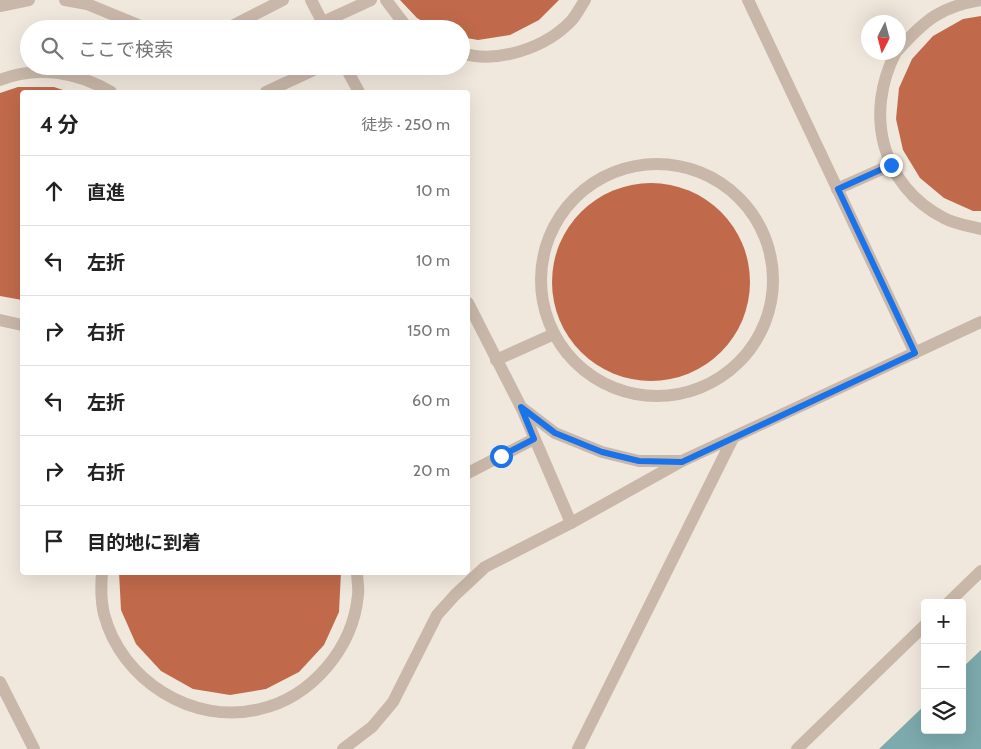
<!DOCTYPE html>
<html lang="ja">
<meta charset="utf-8">
<style>
body{margin:0;font-family:Cabin,"Noto Sans JP",sans-serif;background:#f2f2f2;color:#222}
.controls{position:absolute;right:15px;bottom:15px;display:grid;overflow:hidden;border-radius:5px;box-shadow:0 5px 20px #0002}
.controls button{width:45px;height:45px;display:grid;place-items:center;padding:0;border:0;border-bottom:1px solid #e0e0e0;background:#fff;color:#222;font:25px sans-serif}
.compass{position:absolute;left:861px;top:15px;width:45px;height:45px;border-radius:50%;background:#fff;box-shadow:0 5px 20px #0002;rotate:186deg}
.stop{position:absolute;width:15px;height:15px;margin:-11px;border:4px solid #1a73e8;border-radius:50%;background:#fff}
.stop.end{background:#1a73e8;border-color:#fff;box-shadow:0 1px 5px #0008}
.list{margin:0;padding:0;list-style:none}
h2{display:flex;justify-content:space-between;align-items:center;height:65px;margin:0;padding:0 20px;font-size:21px}
h2 small{font-size:16px;font-weight:400;color:#767676}
.list li{display:grid;grid-template-columns:32px 1fr auto;gap:15px;align-items:center;box-sizing:border-box;height:70px;padding:0 20px;border-top:1px solid #e0e0e0}
.list b{display:block;font-size:19px;white-space:nowrap}
.list em{font-size:16px;font-style:normal;color:#767676}
.icon{flex:none;width:28px;height:28px;fill:none;stroke:currentColor;stroke-width:2;stroke-linecap:round;stroke-linejoin:round}
.map{position:relative;flex:none;width:981px;height:749px;overflow:hidden}
.search{position:absolute;background:#fff;box-shadow:0 5px 20px #0002;left:20px;top:20px;width:450px;height:55px;display:flex;align-items:center;gap:12px;box-sizing:border-box;padding:0 18px;border-radius:28px;color:#767676;font-size:19px}
.panel{position:absolute;background:#fff;box-shadow:0 5px 20px #0002;left:20px;top:90px;width:450px;height:485px;border-radius:5px}
.map>svg:first-child{display:block}
.water{fill:#7daaad}
.building{fill:#c16a4b}
.lines{fill:none;stroke-linecap:round;stroke-linejoin:round}
.minor{stroke:#c9b8a9;stroke-width:12}
.route{stroke:#1a73e8;stroke-width:6}
</style>
<div class="map">
<svg width="981" height="749" viewBox="0 0 981 749">
<rect width="100%" height="100%" fill="#f1e8dd"/>
<path class="water" d="M981 650V749H879L925 705V730H962V668Z"/>
<g class="building">
<path d="M400 0H559L539 20 510 35 478 40 461 37V29H436L417 18Z"/>
<path d="M981 16V211H973L944 198 920 178 903 150 896 119 899 88 912 59 933 36 963 19Z"/>
<path d="M18 87H54L69 92H22V300L0 296V93Z"/>
<circle cx="651" cy="282" r="99"/>
<path d="M119 572H341L339 612 324 645 299 672 266 689 230 695 193 689 161 671 136 644 121 610Z"/>
</g>
<g class="lines">
<g class="minor">
<path d="M65 0 87 4 148 29"/>
<path d="M311 0 326 29"/>
<path d="M386 0 405 25 410 29"/>
<path d="M748 0 915 353"/>
<path d="M0 6 29 0"/>
<path d="M323 22 371 0"/>
<path d="M226 29 283 0"/>
<path d="M898 50C925 20 940 7 981 0"/>
<path d="M896 52C864 113 881 186 944 218 955 224 969 226 981 229"/>
<path d="M461 53C498 64 546 48 572 20 577 14 581 6 585 0"/>
<path d="M345 66 359 92"/>
<path d="M0 80C36 65 78 72 111 92"/>
<path d="M266 92 322 66"/>
<circle cx="657" cy="280" r="116"/>
<path d="M837 189 891 165"/>
<path d="M468 303 521 407 555 433 602 452 639 461H682L981 322"/>
<path d="M0 320 22 325"/>
<path d="M496 360 554 334"/>
<path d="M522 409 571 523"/>
<path d="M468 473 534 439"/>
<path d="M102 572C101 585 101 602 104 614 121 680 193 726 260 709 312 697 353 648 358 595 359 588 357 580 357 572"/>
<path d="M948 603 981 571"/>
<path d="M0 682 34 749"/>
<path d="M343 749 372 727 393 702 437 615 455 595 485 567 571 523 682 461"/>
<path d="M578 749 732 440"/>
<path d="M797 749 925 625"/>
</g>
</g>
<g class="lines">
<path class="route" d="M501 456 534 439 521 407 555 433 602 452 639 461 682 462 915 353 838 189 891 165"/>
</g>
</svg>
<div class="controls">
<button>+</button>
<button>−</button>
<button><svg class="icon" aria-label="layers" viewBox="0 0 24 24"><path d="M12 4l9 5-9 5-9-5zM3 14l9 5 9-5"/></svg></button>
</div>
<svg class="compass" viewBox="-18 -18 36 36"><path d="M0-13l5 13h-10z" fill="#e53935"/><path d="M0 13l5-13h-10z" fill="#767676"/></svg>
<div class="stop" style="left:501px;top:456px"></div>
<div class="stop end" style="left:891px;top:165px"></div>
<div class="search"><svg class="icon" aria-label="search" viewBox="0 0 24 24"><circle cx="10" cy="10" r="6"/><path d="M15 15l6 6"/></svg>ここで検索</div>
<section class="panel">
<h2>4 分<small>徒歩 · 250 m</small></h2>
<ul class="list">
<li><svg class="icon" aria-label="ahead" viewBox="0 0 24 24"><path d="M12 20V5M6 11l6-6 6 6"/></svg><div><b>直進</b></div><em>10 m</em></li>
<li><svg class="icon" aria-label="left" viewBox="0 0 24 24"><path d="M17 20v-9H6M10 6l-5 5 5 5"/></svg><div><b>左折</b></div><em>10 m</em></li>
<li><svg class="icon" aria-label="right" viewBox="0 0 24 24"><path d="M7 20v-9h11M14 6l5 5-5 5"/></svg><div><b>右折</b></div><em>150 m</em></li>
<li><svg class="icon" aria-label="left" viewBox="0 0 24 24"><path d="M17 20v-9H6M10 6l-5 5 5 5"/></svg><div><b>左折</b></div><em>60 m</em></li>
<li><svg class="icon" aria-label="right" viewBox="0 0 24 24"><path d="M7 20v-9h11M14 6l5 5-5 5"/></svg><div><b>右折</b></div><em>20 m</em></li>
<li><svg class="icon" aria-label="arrive" viewBox="0 0 24 24"><path d="M6 21V4h12l-3 4 3 4H6"/></svg><div><b>目的地に到着</b></div></li>
</ul>
</section>
</div>
